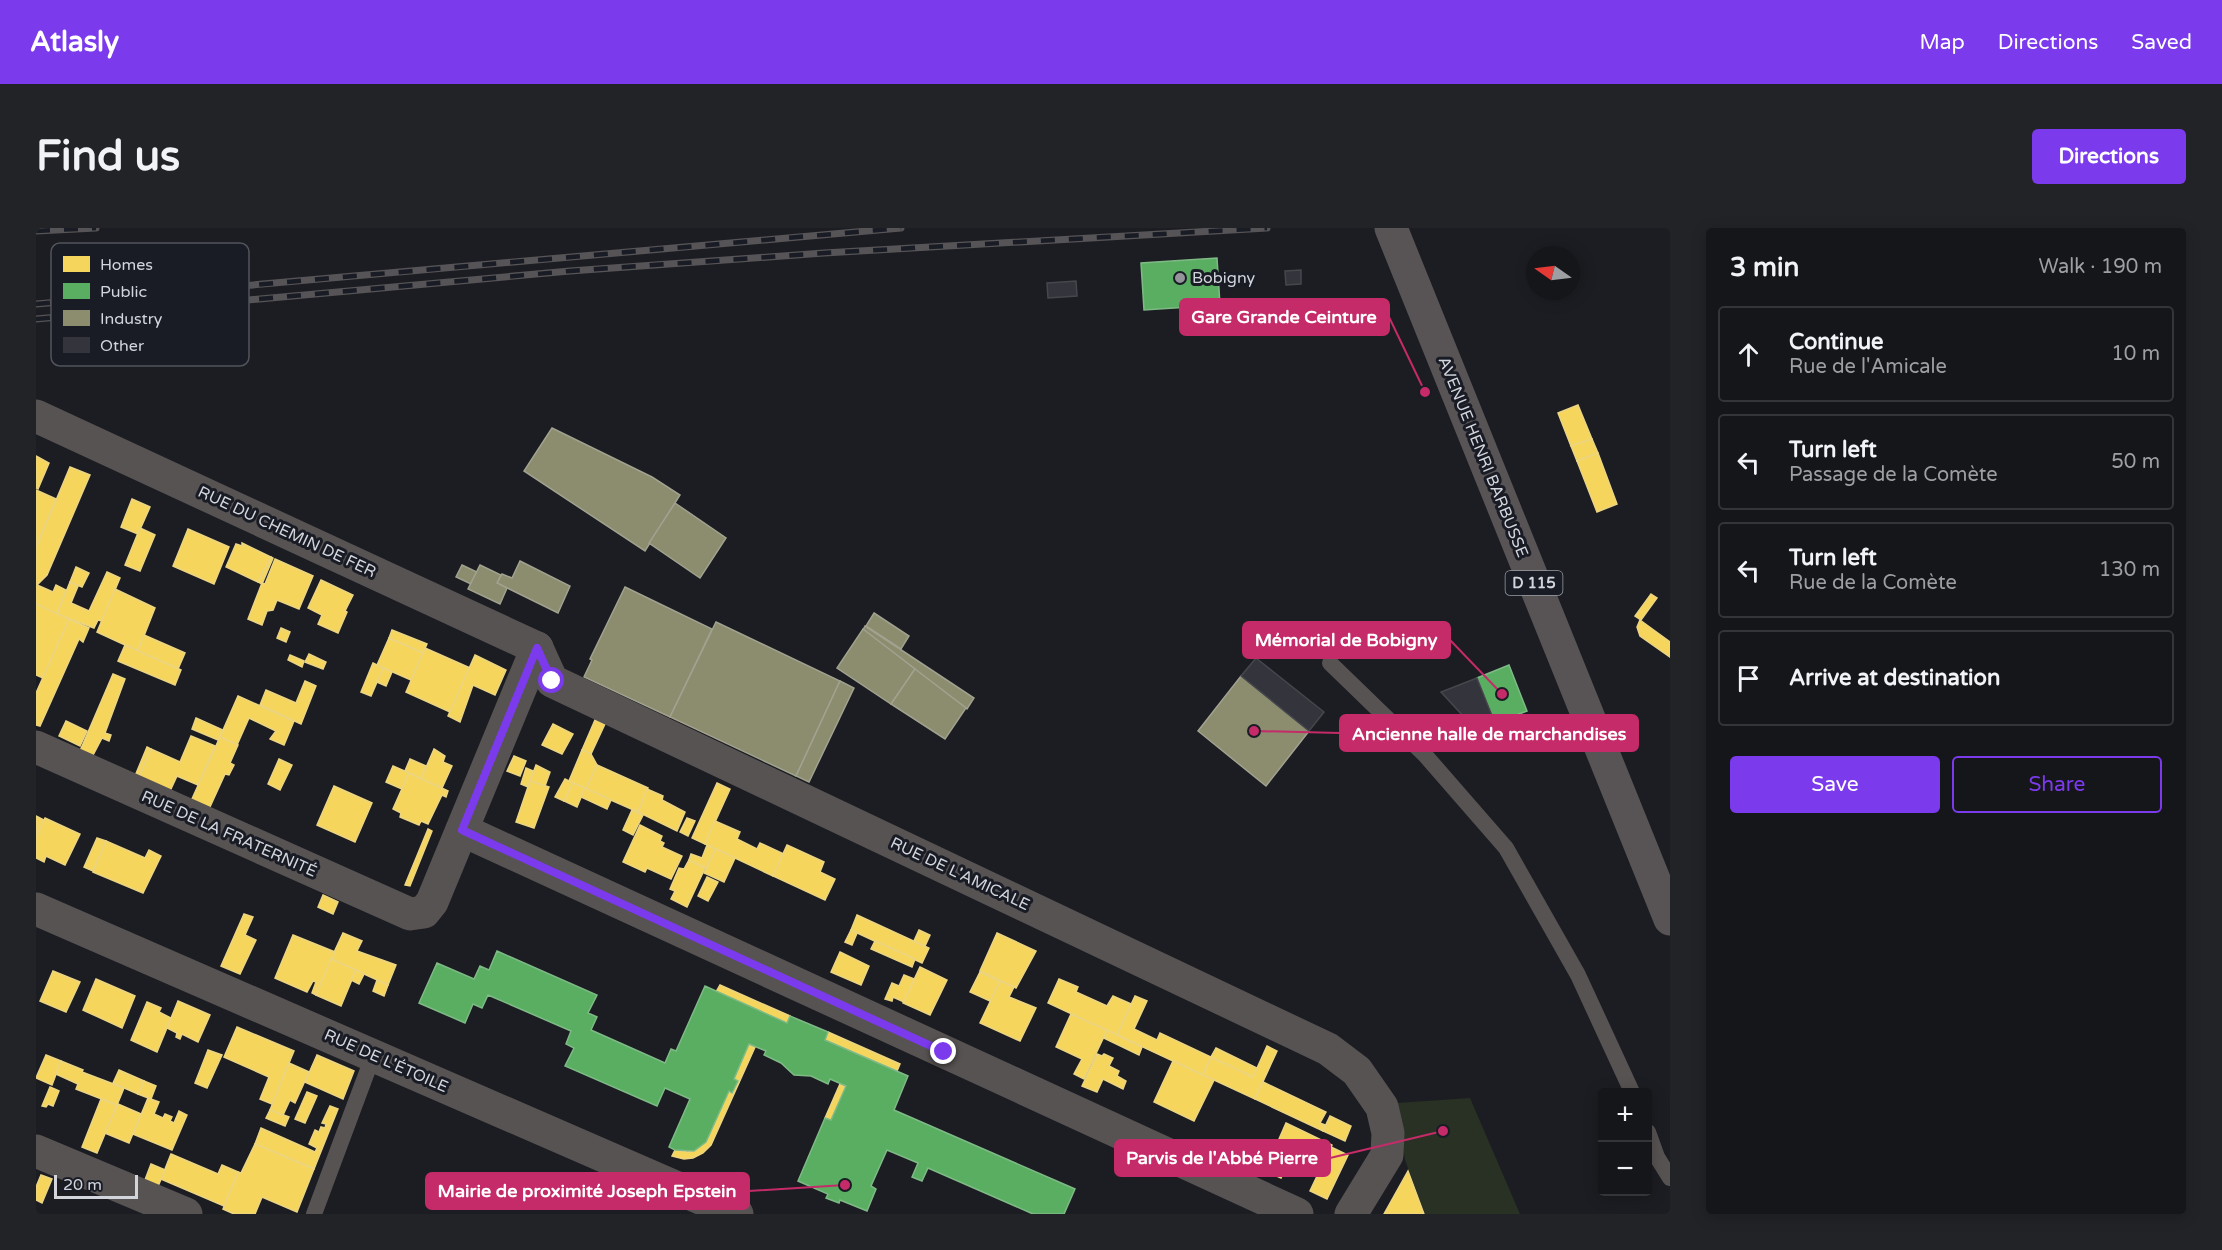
<!DOCTYPE html>
<meta charset="utf-8">
<style>
body{margin:0;font-family:"Varela Round",sans-serif;background:#222327;color:#f1f3f6}
.controls{position:absolute;right:18px;bottom:18px;display:grid;overflow:hidden;border-radius:6px;box-shadow:0 3px 15px #0003}
.controls button{width:54px;height:54px;display:grid;place-items:center;padding:0;border:0;border-bottom:2px solid #343539;background:#15161a;color:#f1f3f6;font:30px sans-serif}
.compass{position:absolute;left:1490px;top:18px;width:54px;height:54px;border-radius:50%;background:#15161a;box-shadow:0 3px 15px #0003;rotate:284deg}
.scale{position:absolute;left:18px;bottom:15px;width:84px;box-sizing:border-box;padding-left:6px;border:3px solid #d3d5dc;border-top:0;font-size:16px;line-height:21px;white-space:nowrap;color:#d3d5dc;-webkit-text-stroke:4px #191c25;paint-order:stroke}
.stop{position:absolute;width:18px;height:18px;margin:-14px;border:4px solid #7c3aed;border-radius:50%;background:#fff}
.stop.end{background:#7c3aed;border-color:#fff;box-shadow:0 2px 6px #0008}
.list{margin:0;padding:0;list-style:none}
h2{display:flex;justify-content:space-between;align-items:center;height:78px;margin:0;padding:0 24px;font-size:26px}
h2 small{font-size:20px;font-weight:400;color:#9d9fa2}
.list li{display:grid;grid-template-columns:39px 1fr auto;gap:18px;align-items:center;box-sizing:border-box;height:96px;margin:0 12px 12px;padding:0 12px;border:2px solid #343539;border-radius:6px}
.list b{display:block;font-size:22px;white-space:nowrap}
.list p{margin:0;font-size:20px;white-space:nowrap;color:#9d9fa2}
.list em{font-size:20px;font-style:normal;color:#9d9fa2}
.actions{display:flex;gap:12px;padding:18px 24px}
.actions a{flex:1;padding:14px 0;border:2px solid #7c3aed;border-radius:6px;text-align:center;font-size:21px;color:#7c3aed}
.actions .main{background:#7c3aed;color:#fff}
.icon{flex:none;width:33px;height:33px;fill:none;stroke:currentColor;stroke-width:2;stroke-linecap:round;stroke-linejoin:round}
.map{position:relative;flex:none;width:1634px;height:986px;overflow:hidden;border-radius:6px}
header{display:flex;align-items:center;gap:36px;box-sizing:border-box;height:84px;padding:0 30px;background:#7c3aed;color:#fff}
header strong{font-size:28px}
nav{display:flex;gap:33px;margin-inline-start:auto;font-size:21px}
.intro{display:flex;align-items:center;justify-content:space-between;box-sizing:border-box;height:144px;padding:0 36px}
h1{margin:0;font-size:42px}
.button{padding:15px 27px;border-radius:6px;background:#7c3aed;color:#fff;font-size:21px;font-weight:700}
main{display:flex;gap:36px;padding:0 36px}
aside{flex:1;background:#15161a;border-radius:6px;box-shadow:0 3px 15px #0003}
.map>svg:first-child{display:block}
.green{fill:#283123}
.homes{fill:#f6d55c;stroke:#ecd582;stroke-width:1.5}
.public{fill:#5aae61;stroke:#7eba86;stroke-width:1.5}
.industry{fill:#8c8c6e;stroke:#a1a28f;stroke-width:1.5}
.building{fill:#34353c;stroke:#46474d;stroke-width:1.5}
.lines{fill:none;stroke-linecap:round;stroke-linejoin:round}
.service{stroke:#585353;stroke-width:16}
.minor{stroke:#585353;stroke-width:33}
.primary{stroke:#585455;stroke-width:33}
.rail-casing{stroke:#565456;stroke-width:7}
.rail{stroke:#191c25;stroke-width:4.5;stroke-dasharray:14;stroke-linecap:butt}
.route{stroke:#7c3aed;stroke-width:8}
.poi-dot{fill:#93959b;stroke:#191c25;stroke-width:2}
.labels{text-anchor:middle;dominant-baseline:central;stroke-width:6;stroke-linejoin:round;paint-order:stroke}
.shield{fill:#191c25;stroke:#9b9ea5;stroke-width:1.5}
.shield-label{font-size:15px;font-weight:bold;fill:#d3d5dc}
.poi-label{font-size:16px;fill:#d3d5dc;stroke:#191c25;text-anchor:start}
.street-label{font-size:16px;fill:#d3d5dc;stroke:#191c25}
.key{fill:#191c25;stroke:#51545c;stroke-width:1.5}
.key-label{font-size:16px;fill:#d3d5dc}
.leader{fill:none;stroke:#c42b68;stroke-width:2}
.callout-dot{fill:#c42b68;stroke:#191c25;stroke-width:2}
.callout{fill:#c42b68;stroke:#c42b68;stroke-width:2}
.callout-label{font-size:18px;text-anchor:middle;font-weight:bold;fill:#fff}
</style>
<header>
<strong>Atlasly</strong>
<nav><a>Map</a><a>Directions</a><a>Saved</a></nav>
</header>
<div class="intro"><h1>Find us</h1><a class="button">Directions</a></div>
<main>
<div class="map">
<svg width="1634" height="986" viewBox="0 0 1634 986">
<rect width="100%" height="100%" fill="#1c1d22"/>
<path class="green" d="M1434 870 1484 986H1389L1369 932 1361 875Z"/>
<g class="homes">
<path d="M1542 177 1556 211 1535 218 1522 185Z"/>
<path d="M1556 211 1562 225 1541 233 1535 218Z"/>
<path d="M1562 225 1581 276 1561 284 1541 233Z"/>
<path d="M0 228 13 235 2 261 0 260Z"/>
<path d="M34 239 54 247 11 347 1 357 17 364 20 357 30 362 21 386 0 376V320Z"/>
<path d="M0 262 20 271 0 319Z"/>
<path d="M96 271 114 279 102 306 85 299Z"/>
<path d="M104 300 119 307 104 343 89 337Z"/>
<path d="M152 301 193 319 178 356 137 338Z"/>
<path d="M206 315 235 329 222 354 190 339 200 316 206 318Z"/>
<path d="M235 329 237 330 226 356 222 354Z"/>
<path d="M239 331 277 348 263 381 241 372 237 382 231 383 226 397 212 391 226 355 229 356Z"/>
<path d="M40 339 53 345 46 359 34 354Z"/>
<path d="M71 344 84 350 66 393 62 392 58 400 21 386 34 354 42 358 35 375 53 383Z"/>
<path d="M285 352 317 367 309 383 311 384 302 405 282 396 286 387 272 380Z"/>
<path d="M79 361 119 380 102 423 61 404Z"/>
<path d="M1615 366 1621 370 1605 392 1599 388Z"/>
<path d="M0 376 33 391 7 450 0 447Z"/>
<path d="M33 391 53 400 47 414 43 411 4 498 0 497V465Z"/>
<path d="M1604 392 1634 414V429L1604 408 1601 399Z"/>
<path d="M245 400 254 404 250 414 241 410Z"/>
<path d="M356 402 391 416 387 425 353 410Z"/>
<path d="M108 407 149 425 142 441 102 423Z"/>
<path d="M353 410 387 425 375 452 341 437Z"/>
<path d="M89 417 145 442 139 457 82 433Z"/>
<path d="M389 420 434 440 414 484 370 464Z"/>
<path d="M273 426 290 434 287 441 269 434Z"/>
<path d="M254 427 268 433 266 439 252 432Z"/>
<path d="M439 427 470 442 459 467 437 457 424 494 412 488Z"/>
<path d="M337 435 347 440 335 468 325 464Z"/>
<path d="M347 440 356 444 350 458 341 454Z"/>
<path d="M77 446 89 451 69 505 75 507 73 513 66 510 56 529 44 523Z"/>
<path d="M269 453 280 458 265 496 224 477 230 462 260 475Z"/>
<path d="M202 468 258 493 248 517 234 511 240 503 213 490 201 517 184 509Z"/>
<path d="M160 490 187 502 182 512 156 501Z"/>
<path d="M559 492 569 496 555 526 546 522Z"/>
<path d="M30 493 51 503 44 518 23 508Z"/>
<path d="M517 496 537 506 526 526 506 517Z"/>
<path d="M155 508 179 518 162 557 141 548 134 563 103 549 115 521 144 534Z"/>
<path d="M184 509 202 517 194 535 198 537 193 547 189 546 173 581 155 573Z"/>
<path d="M111 519 115 521 103 549 99 548Z"/>
<path d="M398 521 409 528 407 534 416 538 406 560 385 551Z"/>
<path d="M546 522 555 526 561 537 550 561 533 553Z"/>
<path d="M478 528 490 533 484 548 471 543Z"/>
<path d="M243 531 256 537 244 562 232 556Z"/>
<path d="M374 531 390 538 385 551 369 543Z"/>
<path d="M500 537 514 544 509 558 494 553Z"/>
<path d="M561 537 612 560 602 584 550 561Z"/>
<path d="M357 538 373 545 366 561 350 554Z"/>
<path d="M490 540 497 543 492 559 485 556Z"/>
<path d="M373 545 412 563 410 569 406 567 392 596 385 593 383 597 364 589 365 585 357 581Z"/>
<path d="M529 551 537 555 528 573 519 569Z"/>
<path d="M494 553 513 559 498 600 480 594Z"/>
<path d="M537 555 549 560 541 579 528 573Z"/>
<path d="M681 555 694 561 669 616 656 610Z"/>
<path d="M298 558 336 575 319 614 281 597Z"/>
<path d="M549 560 575 572 571 581 545 569Z"/>
<path d="M611 561 627 568 626 572 649 584 641 603 602 584Z"/>
<path d="M596 582 607 587 597 607 587 602Z"/>
<path d="M0 588 8 592 0 610Z"/>
<path d="M9 590 44 606 29 637 10 628 8 634 0 630V610Z"/>
<path d="M651 590 659 593 652 608 644 604Z"/>
<path d="M679 593 704 604 701 611 721 621 724 615 748 626 737 648 669 616Z"/>
<path d="M604 597 626 608 624 613 628 615 626 619 646 628 635 651 611 640 609 644 587 634Z"/>
<path d="M392 601 396 603 374 658 369 657Z"/>
<path d="M61 610 70 613 57 643 48 639Z"/>
<path d="M70 613 109 630 113 622 125 628 107 665 57 644Z"/>
<path d="M671 617 680 621 670 640 653 632 655 626 666 630Z"/>
<path d="M751 617 788 634 784 644 799 651 789 672 737 648Z"/>
<path d="M680 621 699 630 688 654 668 645Z"/>
<path d="M653 632 669 640 651 679 635 671 639 663 634 661 643 640 648 641Z"/>
<path d="M671 649 682 654 672 673 662 668Z"/>
<path d="M287 667 302 674 297 686 282 679Z"/>
<path d="M208 686 217 689 209 707 220 712 204 746 185 738Z"/>
<path d="M821 687 893 720 886 735 815 702Z"/>
<path d="M815 702 821 705 816 717 809 714Z"/>
<path d="M883 702 894 707 889 718 878 713Z"/>
<path d="M307 705 326 713 321 723 360 737 352 757 295 731Z"/>
<path d="M961 705 1000 723 980 760 944 743Z"/>
<path d="M257 707 299 724 280 767 276 765 280 754 277 753 271 764 239 750Z"/>
<path d="M839 713 879 731 876 739 835 721Z"/>
<path d="M804 724 833 738 825 757 795 744Z"/>
<path d="M295 731 320 742 305 778 280 767Z"/>
<path d="M884 739 911 752 894 787 867 775Z"/>
<path d="M320 742 328 746 323 756 315 752Z"/>
<path d="M17 743 44 754 30 784 4 773Z"/>
<path d="M944 744 964 753 954 773 934 764Z"/>
<path d="M868 747 878 751 868 774 857 769 856 773 849 771 856 755 863 758Z"/>
<path d="M60 751 99 768 86 800 47 782Z"/>
<path d="M1023 751 1042 759 1040 764 1071 778 1077 768 1095 776 1081 807 1012 775Z"/>
<path d="M341 752 352 757 348 768 337 763Z"/>
<path d="M964 753 978 759 973 769 1000 780 984 813 944 795Z"/>
<path d="M684 757 754 788 751 795 680 764Z"/>
<path d="M1099 768 1111 773 1098 801 1121 812 1124 805 1175 829 1167 847 1081 807Z"/>
<path d="M142 773 174 787 162 814 146 806 144 811 140 809 141 805 131 800Z"/>
<path d="M111 774 125 780 123 784 135 790 121 824 95 812Z"/>
<path d="M1035 786 1071 802 1048 851 1038 846 1046 831 1020 819Z"/>
<path d="M201 799 258 823 236 876 224 871 233 849 188 829Z"/>
<path d="M1071 802 1106 819 1103 827 1068 810Z"/>
<path d="M792 804 864 836 861 843 789 812Z"/>
<path d="M713 816 719 819 675 917 667 925 657 930 648 931 636 928 639 922 652 924 660 922 672 910 693 863 696 865 702 853 698 851Z"/>
<path d="M1231 818 1241 823 1219 871 1167 847 1175 829 1217 849Z"/>
<path d="M1180 820 1221 840 1217 849 1175 829Z"/>
<path d="M172 822 186 827 171 860 159 855Z"/>
<path d="M1061 826 1066 828 1068 826 1077 830 1073 838 1083 843 1081 848 1090 853 1087 861 1067 851 1061 864 1046 858Z"/>
<path d="M10 827 25 833 16 857 0 850Z"/>
<path d="M281 827 318 843 307 871 269 854Z"/>
<path d="M25 833 47 842 46 844 88 860 81 877 40 861 42 856 20 846Z"/>
<path d="M1137 833 1178 852 1158 893 1118 874Z"/>
<path d="M253 835 273 844 259 875 254 872 247 887 234 882Z"/>
<path d="M83 842 108 853 102 866 77 855Z"/>
<path d="M108 853 120 858 115 871 102 866Z"/>
<path d="M1227 854 1290 884 1284 895 1289 897 1287 903 1219 871Z"/>
<path d="M804 856 810 858 795 892 789 890Z"/>
<path d="M14 859 23 863 17 878 12 876 10 879 6 878Z"/>
<path d="M271 864 281 868 269 895 259 891Z"/>
<path d="M112 870 123 874 118 886 127 890 129 886 136 889 134 893 138 895 143 883 151 887 136 922 97 906Z"/>
<path d="M65 871 81 877 61 925 46 919Z"/>
<path d="M82 876 105 886 93 915 69 905Z"/>
<path d="M294 878 302 881 278 941 219 916 225 900 279 924 281 920 273 916 279 902 283 904 285 899 289 900 290 896 286 895Z"/>
<path d="M234 882 253 889 249 898 230 890Z"/>
<path d="M1294 888 1315 898 1309 913 1287 903Z"/>
<path d="M1250 895 1296 917 1285 940 1256 926 1245 950 1229 943Z"/>
<path d="M219 916 278 941 261 984 226 969 219 986H198L187 981 202 944 205 945Z"/>
<path d="M1295 919 1312 927 1291 971 1274 963Z"/>
<path d="M135 926 182 946 186 937 202 944 188 978 125 951Z"/>
<path d="M115 936 129 942 120 963 107 957Z"/>
<path d="M1372 943 1388 986H1348Z"/>
<path d="M5 947 16 951 6 975 0 972V959Z"/>
</g>
<g class="public">
<path d="M1181 30 1184 77 1108 82 1105 35Z"/>
<path d="M1473 437 1491 483 1459 495 1441 450Z"/>
<path d="M461 723 561 767 552 785 561 789 555 802 629 835 635 821 640 823 669 758 751 795 754 788 792 804 789 812 872 848 858 882 1039 961 1028 986H997L892 940 886 953 876 949 882 935 851 922 835 958 840 961 831 983 804 972 803 975 790 970 792 966 762 953 789 890 795 892 810 858 794 851 792 856 775 848 758 847 745 835 728 827 730 823 713 816 698 851 702 853 696 865 693 863 670 914 658 923 639 922 633 919 654 871 629 860 621 878 529 838 538 820 530 816 535 803 452 767 446 780 437 776 429 795 383 775 401 735 438 751 444 738 453 742Z"/>
</g>
<g class="industry">
<path d="M516 200 616 249 644 267 609 323 488 243Z"/>
<path d="M639 275 690 310 664 350 613 315Z"/>
<path d="M484 333 534 358 522 385 461 355 466 346 476 350Z"/>
<path d="M426 337 441 344 435 356 420 349Z"/>
<path d="M444 337 465 347 461 355 471 360 464 376 432 361Z"/>
<path d="M589 359 676 401 634 489 548 449 556 432 554 431Z"/>
<path d="M838 385 873 408 865 421 830 398Z"/>
<path d="M680 394 804 453 760 548 634 489Z"/>
<path d="M829 398 938 470 931 481 827 402Z"/>
<path d="M827 401 879 441 855 476 801 440Z"/>
<path d="M879 441 930 480 909 511 855 476Z"/>
<path d="M1205 448 1273 503 1230 558 1162 503Z"/>
<path d="M804 453 818 460 773 554 760 548Z"/>
</g>
<g class="building">
<path d="M1265 42V56L1250 57 1249 43Z"/>
<path d="M1040 53 1041 68 1012 70 1011 55Z"/>
<path d="M1220 430 1288 484 1273 503 1205 448Z"/>
<path d="M1441 450 1459 495 1441 503 1405 464Z"/>
</g>
<g class="lines">
<g class="service">
<path d="M1294 435 1389 527 1470 620 1542 747 1596 864"/>
<path d="M1612 904 1621 929 1634 950"/>
<path d="M278 986 337 828"/>
</g>
<g class="minor">
<path d="M0 188 501 420"/>
<path d="M501 420 516 453 1292 821 1321 843 1346 879 1352 905 1351 927 1315 986"/>
<path d="M0 519 374 686 388 684 396 674 501 420"/>
<path d="M426 602 1261 986"/>
<path d="M0 681 701 986"/>
<path d="M0 923 150 986"/>
</g>
<path class="primary" d="M1355 0 1634 691"/>
<g class="rail-casing">
<g id="rail">
<path d="M0 3 60 0"/>
<path d="M0 76 865 0"/>
<path d="M0 91 534 43 788 25 1231 0"/>
</g>
</g>
<use href="#rail" class="rail"/>
</g>
<g class="lines">
<path class="route" d="M516 453 501 420 426 602 908 824"/>
</g>
<circle class="poi-dot" cx="1144" cy="50" r="6"/>
<g class="labels">
<rect class="shield" x="1469.5" y="343" width="57" height="24" rx="4.5"/>
<g class="shield-label">
<text x="1498" y="355">D 115</text>
</g>
<g class="poi-label">
<text x="1156" y="50">Bobigny</text>
</g>
<g class="street-label">
<text transform="translate(1447 229) rotate(68)">AVENUE HENRI BARBUSSE</text>
<text transform="translate(251 304) rotate(25)">RUE DU CHEMIN DE FER</text>
<text transform="translate(193 606) rotate(24)">RUE DE LA FRATERNITÉ</text>
<text transform="translate(924 646) rotate(25)">RUE DE L'AMICALE</text>
<text transform="translate(350 833) rotate(24)">RUE DE L'ÉTOILE</text>
</g>
</g>
<rect x="15" y="15" width="198" height="123" rx="9" class="key"/>
<rect x="27" y="28" width="27" height="16" fill="#f6d55c"/>
<rect x="27" y="55" width="27" height="16" fill="#5aae61"/>
<rect x="27" y="82" width="27" height="16" fill="#8c8c6e"/>
<rect x="27" y="109" width="27" height="16" fill="#34353c"/>
<g class="key-label">
<text x="64" y="42">Homes</text>
<text x="64" y="69">Public</text>
<text x="64" y="96">Industry</text>
<text x="64" y="123">Other</text>
</g>
<path class="leader" d="M1389 164L1353 89M1466 466L1414 412M1218 503L1304 505M1407 903L1294 930M809 957L713 963"/>
<g class="callout-dot">
<circle cx="1389" cy="164" r="6"/>
<circle cx="1466" cy="466" r="6"/>
<circle cx="1218" cy="503" r="6"/>
<circle cx="1407" cy="903" r="6"/>
<circle cx="809" cy="957" r="6"/>
</g>
<g class="callout">
<rect x="1144" y="71" width="209" height="36" rx="6"/>
<rect x="1207" y="394" width="207" height="36" rx="6"/>
<rect x="1304" y="487" width="298" height="36" rx="6"/>
<rect x="1079" y="912" width="215" height="36" rx="6"/>
<rect x="390" y="945" width="323" height="36" rx="6"/>
</g>
<g class="callout-label">
<text x="1248" y="95">Gare Grande Ceinture</text>
<text x="1310" y="418">Mémorial de Bobigny</text>
<text x="1453" y="512">Ancienne halle de marchandises</text>
<text x="1186" y="936">Parvis de l'Abbé Pierre</text>
<text x="551" y="969">Mairie de proximité Joseph Epstein</text>
</g>
</svg>
<div class="controls">
<button>+</button>
<button>−</button>
</div>
<svg class="compass" viewBox="-18 -18 36 36"><path d="M0-13l5 13h-10z" fill="#e53935"/><path d="M0 13l5-13h-10z" fill="#9d9fa2"/></svg>
<div class="scale">20 m</div>
<div class="stop" style="left:516px;top:453px"></div>
<div class="stop end" style="left:908px;top:824px"></div>
</div>
<aside>
<h2>3 min<small>Walk · 190 m</small></h2>
<ul class="list">
<li><svg class="icon" aria-label="ahead" viewBox="0 0 24 24"><path d="M12 20V5M6 11l6-6 6 6"/></svg><div><b>Continue</b><p>Rue de l'Amicale</p></div><em>10 m</em></li>
<li><svg class="icon" aria-label="left" viewBox="0 0 24 24"><path d="M17 20v-9H6M10 6l-5 5 5 5"/></svg><div><b>Turn left</b><p>Passage de la Comète</p></div><em>50 m</em></li>
<li><svg class="icon" aria-label="left" viewBox="0 0 24 24"><path d="M17 20v-9H6M10 6l-5 5 5 5"/></svg><div><b>Turn left</b><p>Rue de la Comète</p></div><em>130 m</em></li>
<li><svg class="icon" aria-label="arrive" viewBox="0 0 24 24"><path d="M6 21V4h12l-3 4 3 4H6"/></svg><div><b>Arrive at destination</b></div></li>
</ul>
<div class="actions"><a class="main">Save</a><a>Share</a></div>
</aside>
</main>
